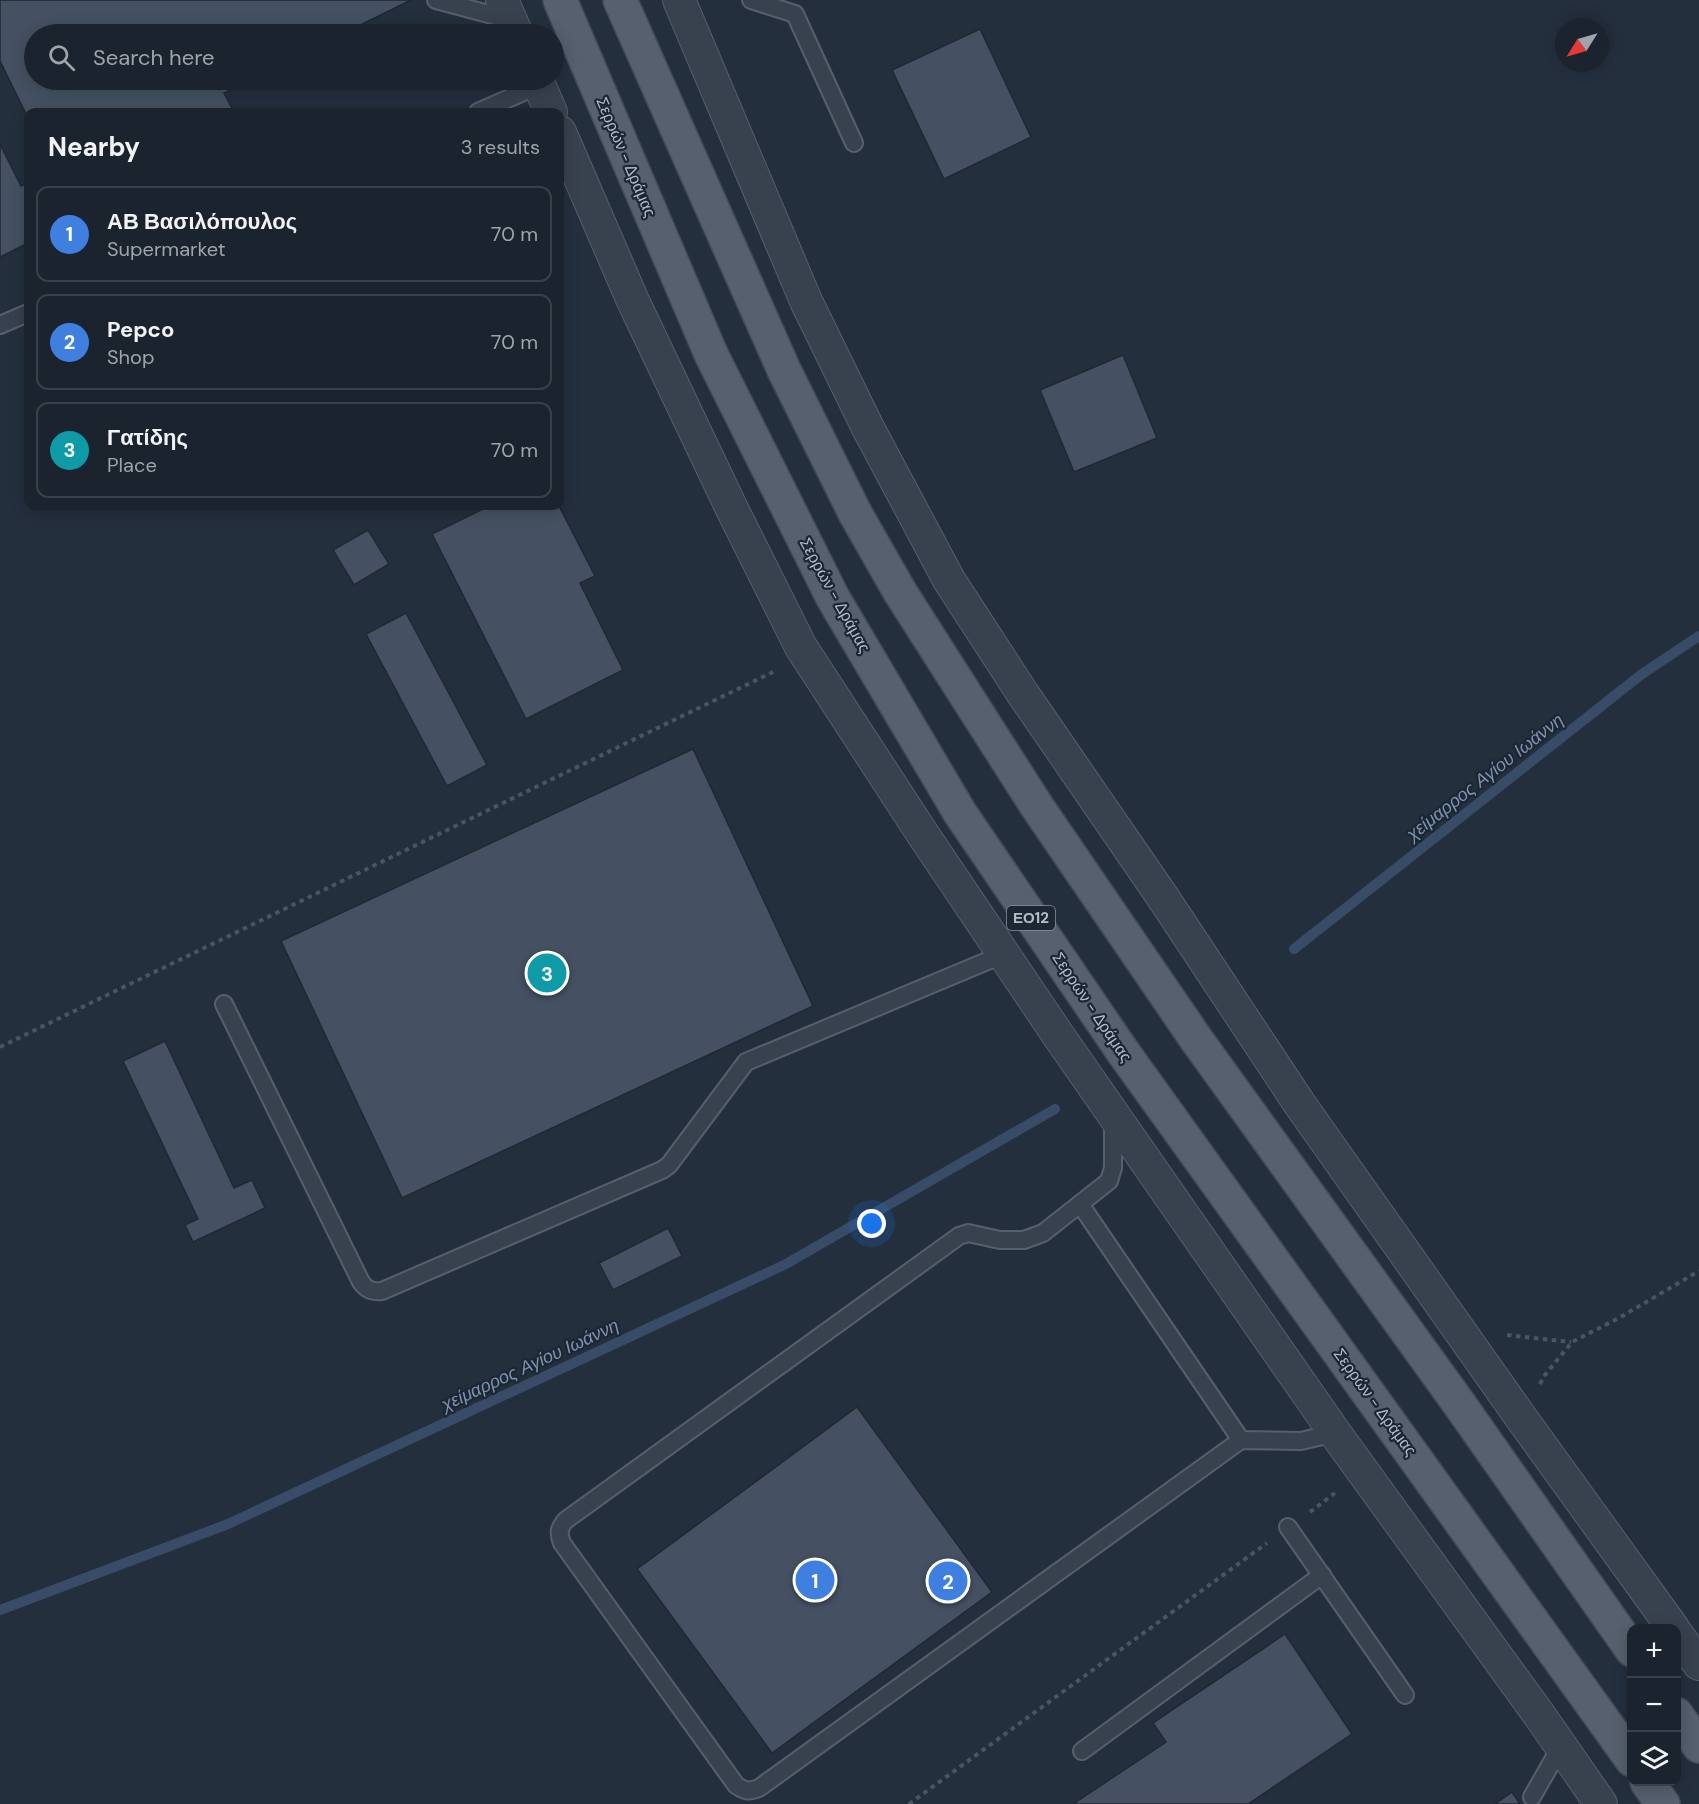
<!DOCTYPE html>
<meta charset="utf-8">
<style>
body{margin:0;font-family:"DM Sans",sans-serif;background:#242b36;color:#f1f3f6}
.controls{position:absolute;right:18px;bottom:18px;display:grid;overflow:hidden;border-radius:12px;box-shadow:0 3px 15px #0003}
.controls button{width:54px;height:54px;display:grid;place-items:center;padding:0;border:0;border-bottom:2px solid #39404a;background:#1b232e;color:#f1f3f6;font:30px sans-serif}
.compass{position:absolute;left:1555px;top:18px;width:54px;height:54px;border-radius:50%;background:#1b232e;box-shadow:0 3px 15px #0003;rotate:233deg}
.you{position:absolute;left:872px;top:1224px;width:21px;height:21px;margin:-15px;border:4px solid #fff;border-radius:50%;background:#1a73e8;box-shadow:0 0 0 9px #1a73e833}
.badge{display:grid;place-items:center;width:39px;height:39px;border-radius:50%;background:#ea580c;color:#fff;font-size:20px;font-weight:700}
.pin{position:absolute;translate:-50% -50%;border:3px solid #fff;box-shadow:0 2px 6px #0006}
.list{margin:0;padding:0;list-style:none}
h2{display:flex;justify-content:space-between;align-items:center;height:78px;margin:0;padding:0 24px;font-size:26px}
h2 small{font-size:20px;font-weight:400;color:#a0a4aa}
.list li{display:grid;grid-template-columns:39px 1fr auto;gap:18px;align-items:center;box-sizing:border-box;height:96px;margin:0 12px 12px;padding:0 12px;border:2px solid #39404a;border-radius:12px}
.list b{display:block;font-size:22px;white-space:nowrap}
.list p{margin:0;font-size:20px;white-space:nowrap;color:#a0a4aa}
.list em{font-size:20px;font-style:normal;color:#a0a4aa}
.icon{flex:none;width:33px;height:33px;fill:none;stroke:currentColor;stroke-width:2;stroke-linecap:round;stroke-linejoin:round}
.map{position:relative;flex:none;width:1699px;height:1804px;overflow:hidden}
.search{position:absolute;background:#1b232e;box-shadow:0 3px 15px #0003;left:24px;top:24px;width:540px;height:66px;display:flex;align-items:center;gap:15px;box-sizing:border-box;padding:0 21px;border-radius:33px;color:#a0a4aa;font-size:22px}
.panel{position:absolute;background:#1b232e;box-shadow:0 3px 15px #0003;left:24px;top:108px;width:540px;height:402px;border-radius:12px}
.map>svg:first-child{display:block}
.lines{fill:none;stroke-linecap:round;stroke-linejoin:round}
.stream{stroke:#394c67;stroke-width:10}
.building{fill:#455162;stroke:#1f2835;stroke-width:1.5}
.lane-casing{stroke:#565f6c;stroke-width:20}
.street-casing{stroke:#565f6c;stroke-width:34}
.primary-casing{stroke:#414a57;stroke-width:36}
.path{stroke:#44595c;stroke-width:4;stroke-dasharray:4.5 4.5;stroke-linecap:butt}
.lane{stroke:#38414e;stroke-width:16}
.street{stroke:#38414e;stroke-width:32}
.primary{stroke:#56606e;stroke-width:33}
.labels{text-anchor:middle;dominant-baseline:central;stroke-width:4.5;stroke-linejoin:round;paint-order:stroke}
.shield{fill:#1d2633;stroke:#878f9c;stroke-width:1.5}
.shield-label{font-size:15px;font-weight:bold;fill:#b4bcc9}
.street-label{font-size:16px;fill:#b4bcc9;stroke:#1d2633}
.water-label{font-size:18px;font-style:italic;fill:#7c92b1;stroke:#1d2633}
</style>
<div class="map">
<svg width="1699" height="1804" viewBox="0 0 1699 1804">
<rect width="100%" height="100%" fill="#242f3e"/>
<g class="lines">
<g class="stream">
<path d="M1294 949 1642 674 1699 636"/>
<path d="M0 1610 228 1524 786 1264 1055 1109"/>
</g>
</g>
<g class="building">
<path d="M0 0H411L342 34H34V80H251L224 93 234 112H28V118L0 61Z"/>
<path d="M980 29 1031 137 944 179 892 70Z"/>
<path d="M0 144 21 186 28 183V243L0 257Z"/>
<path d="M1123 355 1157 438 1074 472 1040 390Z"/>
<path d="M489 506H559L595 576 580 583 623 670 526 719 432 534Z"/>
<path d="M368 530 389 564 354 585 333 550Z"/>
<path d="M406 613 487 765 447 786 366 634Z"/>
<path d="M693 749 813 1006 402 1198 281 941Z"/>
<path d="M165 1041 234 1188 252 1180 265 1208 193 1242 185 1225 198 1219 123 1061Z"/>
<path d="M668 1228 682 1256 613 1290 599 1263Z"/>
<path d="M857 1407 992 1592 772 1753 637 1569Z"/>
<path d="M1285 1634 1352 1734 1248 1804H1073L1166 1742 1153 1723Z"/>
<path d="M1512 1792 1520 1804H1495Z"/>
</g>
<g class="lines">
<g class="lane-casing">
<g id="lane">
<path d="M436 0 511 20"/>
<path d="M751 0 795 14 854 143"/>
<path d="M478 112 539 85"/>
<path d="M0 325 28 313"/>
<path d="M224 1004 361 1282C367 1290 372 1292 382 1291L662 1170 669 1165 746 1062 1004 954"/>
<path d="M1113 1119V1168L1109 1181 1043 1233 1024 1240H1000L968 1233 959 1236 566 1520C559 1528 558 1533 562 1543L736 1785C744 1791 749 1792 759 1788L1241 1440 1301 1441 1335 1433"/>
<path d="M1080 1204 1241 1440"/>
<path d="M1288 1527 1405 1695"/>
<path d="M1082 1751 1322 1575"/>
<path d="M1532 1797 1561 1746"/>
</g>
</g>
<g class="street-casing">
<g id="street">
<path d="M502 0 517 34"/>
<path d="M679 0 806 301 867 426 949 580 1023 694 1164 899 1299 1103 1522 1419 1673 1628"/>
<path d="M537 80 551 112"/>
<path d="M560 132 633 301 731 507 801 647 922 833 1058 1035 1335 1433 1540 1716 1601 1804"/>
<path d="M1676 1633 1699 1664"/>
</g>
</g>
<g class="primary-casing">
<g id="primary">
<path d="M560 0 711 354 833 598 960 813 1123 1052 1632 1760"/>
<path d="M620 0 784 370 855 513 900 592 1036 805 1196 1039 1460 1405 1632 1650"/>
<path d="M1676 1714 1699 1746"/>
<path d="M1647 1782 1663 1804"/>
</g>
</g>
<g class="path">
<path d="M0 1047 775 671"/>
<path d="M1507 1335 1571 1342"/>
<path d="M1540 1384 1544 1376 1572 1342 1619 1318 1699 1271"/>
<path d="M1310 1512 1335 1493"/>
<path d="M909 1804 1267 1543"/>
</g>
<use href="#lane" class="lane"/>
<use href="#street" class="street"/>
<use href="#primary" class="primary"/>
</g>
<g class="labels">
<rect class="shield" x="1007" y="906" width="48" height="24" rx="4.5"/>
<g class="shield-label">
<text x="1031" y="918">ΕΟ12</text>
</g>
<g class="street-label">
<text transform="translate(626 157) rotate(67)">Σερρών - Δράμας</text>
<text transform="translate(835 595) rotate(61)">Σερρών - Δράμας</text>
<text transform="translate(1092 1007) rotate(56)">Σερρών - Δράμας</text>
<text transform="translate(1375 1402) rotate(54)">Σερρών - Δράμας</text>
</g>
<g class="water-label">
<text transform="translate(1485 777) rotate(-38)">χείμαρρος Αγίου Ιωάννη</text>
<text transform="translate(530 1365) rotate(-25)">χείμαρρος Αγίου Ιωάννη</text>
</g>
</g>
</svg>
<div class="controls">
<button>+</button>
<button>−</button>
<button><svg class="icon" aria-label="layers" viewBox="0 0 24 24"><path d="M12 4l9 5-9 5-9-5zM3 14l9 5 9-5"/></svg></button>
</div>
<svg class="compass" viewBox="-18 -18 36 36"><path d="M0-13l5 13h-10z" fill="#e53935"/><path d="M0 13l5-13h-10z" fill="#a0a4aa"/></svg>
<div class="you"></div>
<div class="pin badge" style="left:815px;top:1580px;background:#3f7fe0">1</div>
<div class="pin badge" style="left:948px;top:1581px;background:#3f7fe0">2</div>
<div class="pin badge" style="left:547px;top:973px;background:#0f9aa8">3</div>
<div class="search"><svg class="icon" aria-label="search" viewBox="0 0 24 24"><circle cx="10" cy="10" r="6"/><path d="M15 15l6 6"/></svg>Search here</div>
<section class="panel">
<h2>Nearby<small>3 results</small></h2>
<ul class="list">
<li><span class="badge" style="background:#3f7fe0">1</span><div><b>ΑΒ Βασιλόπουλος</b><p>Supermarket</p></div><em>70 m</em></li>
<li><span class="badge" style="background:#3f7fe0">2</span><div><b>Pepco</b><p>Shop</p></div><em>70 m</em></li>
<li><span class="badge" style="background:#0f9aa8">3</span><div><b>Γατίδης</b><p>Place</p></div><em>70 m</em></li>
</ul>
</section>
</div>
